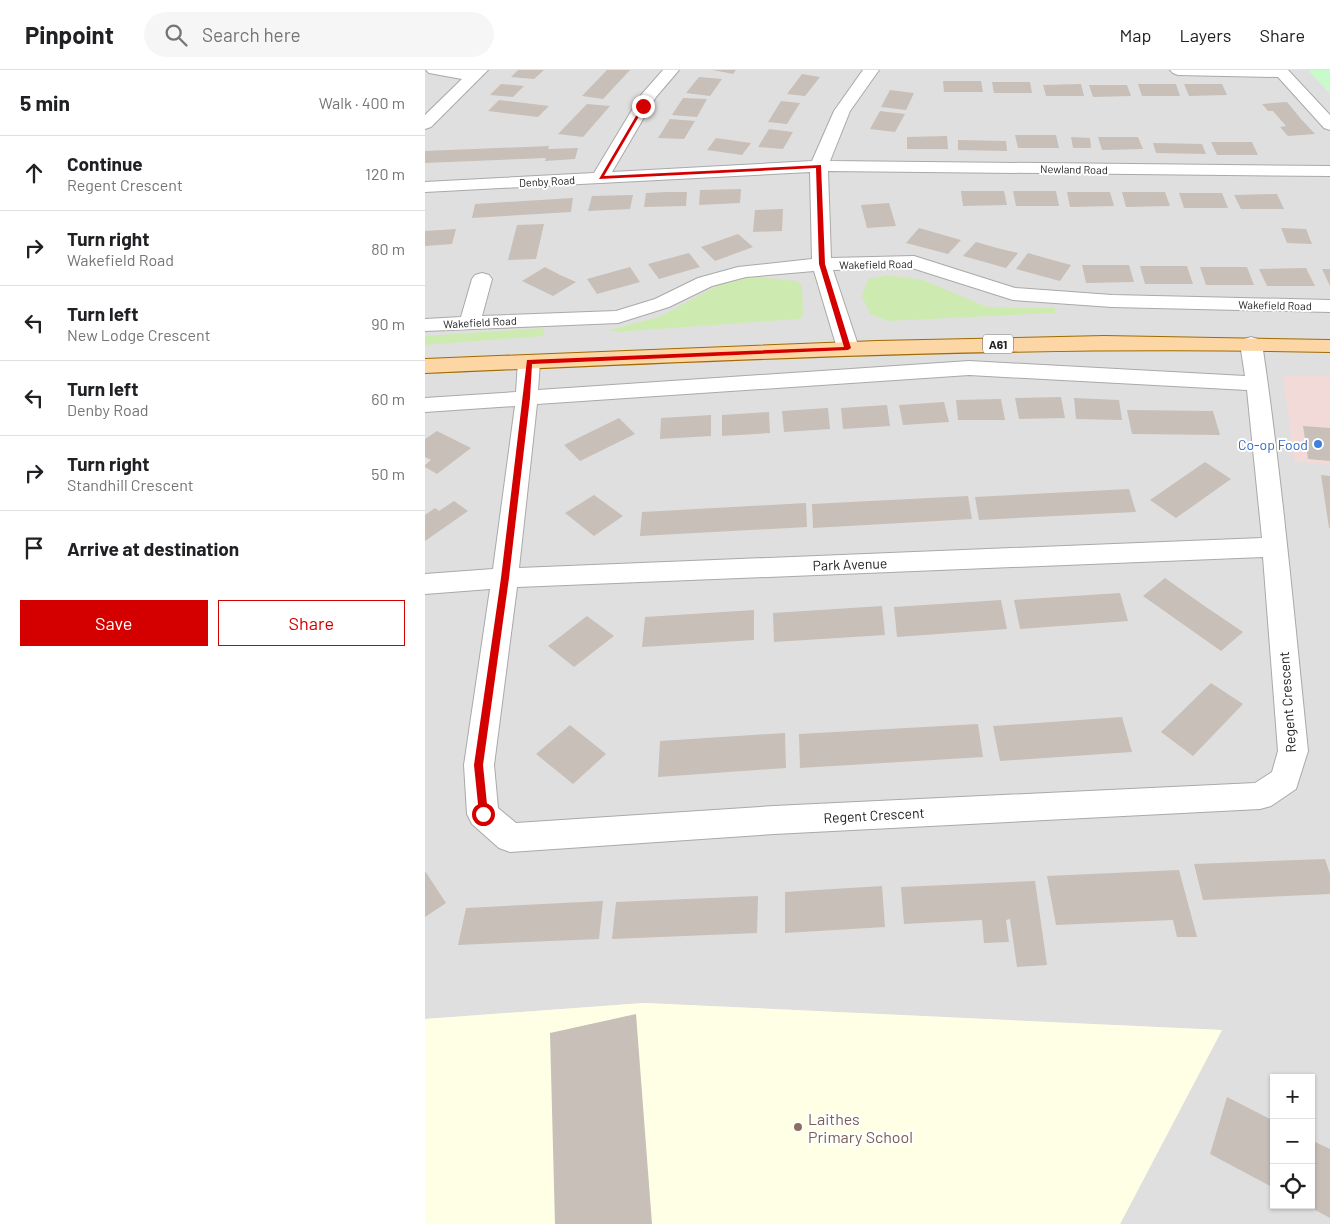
<!DOCTYPE html>
<meta charset="utf-8">
<style>
body{margin:0;font-family:Barlow,sans-serif;background:#f6f6f6;color:#202124}
.controls{position:absolute;right:15px;bottom:15px;display:grid;overflow:hidden;border-radius:0px;box-shadow:0 1px 4px #0004}
.controls button{width:45px;height:45px;display:grid;place-items:center;padding:0;border:0;border-bottom:1px solid #e0e0e0;background:#fff;color:#202124;font:25px sans-serif}
.stop{position:absolute;width:15px;height:15px;margin:-11px;border:4px solid #d40000;border-radius:50%;background:#fff}
.stop.end{background:#d40000;border-color:#fff;box-shadow:0 1px 5px #0008}
.list{margin:0;padding:0;list-style:none}
h2{display:flex;justify-content:space-between;align-items:center;height:65px;margin:0;padding:0 20px;font-size:21px}
h2 small{font-size:16px;font-weight:400;color:#757577}
.list li{display:grid;grid-template-columns:32px 1fr auto;gap:15px;align-items:center;box-sizing:border-box;height:75px;padding:0 20px;border-top:1px solid #e0e0e0}
.list b{display:block;font-size:19px;white-space:nowrap}
.list p{margin:0;font-size:16px;white-space:nowrap;color:#757577}
.list em{font-size:16px;font-style:normal;color:#757577}
.actions{display:flex;gap:10px;padding:15px 20px}
.actions a{flex:1;padding:11px 0;border:1px solid #d40000;border-radius:0px;text-align:center;font-size:18px;color:#d40000}
.actions .main{background:#d40000;color:#fff}
.icon{flex:none;width:28px;height:28px;fill:none;stroke:currentColor;stroke-width:2;stroke-linecap:round;stroke-linejoin:round}
.map{position:relative;flex:none;width:905px;height:1154px;overflow:hidden}
header{display:flex;align-items:center;gap:30px;box-sizing:border-box;height:70px;padding:0 25px;background:#fff;border-bottom:1px solid #e0e0e0}
header strong{font-size:24px}
nav{display:flex;gap:28px;margin-inline-start:auto;font-size:18px}
.search{width:350px;height:45px;background:#f6f6f6;display:flex;align-items:center;gap:12px;box-sizing:border-box;padding:0 18px;border-radius:28px;color:#757577;font-size:19px}
main{display:flex}
aside{flex:1;background:#fff}
.map>svg:first-child{display:block}
.residential{fill:#e0dfdf;fill-rule:evenodd}
.commercial{fill:#f2dad9}
.education{fill:#ffffe5}
.grass{fill:#cdebb0}
.park{fill:#c8facc}
.building{fill:#c7bfb8}
.lines{fill:none;stroke-linecap:round;stroke-linejoin:round}
.minor-casing{stroke:#a9a9a9;stroke-width:2}
.major-casing{stroke:#a06b00;stroke-width:2}
.minor{fill:#fff;fill-rule:evenodd}
.major{fill:#fcd6a4;fill-rule:evenodd}
.route{fill:#d40000}
.shop-dot{fill:#3f7fe0;stroke:#fff;stroke-width:2}
.education-dot{fill:#8d6e63;stroke:#fff;stroke-width:2}
.labels{text-anchor:middle;dominant-baseline:central;stroke-width:4;stroke-linejoin:round;paint-order:stroke}
.far-street-label{font-size:11px;fill:#222;stroke:#fff}
.shield{fill:#fff;stroke:#646464;stroke-width:1}
.shield-label{font-size:12px;font-weight:bold;fill:#222}
.shop-label{font-size:14px;fill:#366cbe;stroke:#fff;text-anchor:end}
.street-label{font-size:14px;fill:#222;stroke:#fff}
.near-education-label{font-size:16px;fill:#785e54;stroke:#fff;text-anchor:start}
</style>
<header>
<strong>Pinpoint</strong>
<div class="search"><svg class="icon" aria-label="search" viewBox="0 0 24 24"><circle cx="10" cy="10" r="6"/><path d="M15 15l6 6"/></svg>Search here</div>
<nav><a>Map</a><a>Layers</a><a>Share</a></nav>
</header>
<main>
<aside>
<h2>5 min<small>Walk · 400 m</small></h2>
<ul class="list">
<li><svg class="icon" aria-label="ahead" viewBox="0 0 24 24"><path d="M12 20V5M6 11l6-6 6 6"/></svg><div><b>Continue</b><p>Regent Crescent</p></div><em>120 m</em></li>
<li><svg class="icon" aria-label="right" viewBox="0 0 24 24"><path d="M7 20v-9h11M14 6l5 5-5 5"/></svg><div><b>Turn right</b><p>Wakefield Road</p></div><em>80 m</em></li>
<li><svg class="icon" aria-label="left" viewBox="0 0 24 24"><path d="M17 20v-9H6M10 6l-5 5 5 5"/></svg><div><b>Turn left</b><p>New Lodge Crescent</p></div><em>90 m</em></li>
<li><svg class="icon" aria-label="left" viewBox="0 0 24 24"><path d="M17 20v-9H6M10 6l-5 5 5 5"/></svg><div><b>Turn left</b><p>Denby Road</p></div><em>60 m</em></li>
<li><svg class="icon" aria-label="right" viewBox="0 0 24 24"><path d="M7 20v-9h11M14 6l5 5-5 5"/></svg><div><b>Turn right</b><p>Standhill Crescent</p></div><em>50 m</em></li>
<li><svg class="icon" aria-label="arrive" viewBox="0 0 24 24"><path d="M6 21V4h12l-3 4 3 4H6"/></svg><div><b>Arrive at destination</b></div></li>
</ul>
<div class="actions"><a class="main">Save</a><a>Share</a></div>
</aside>
<div class="map">
<svg width="905" height="1154" viewBox="0 0 905 1154">
<rect width="100%" height="100%" fill="#f2efe9"/>
<path class="residential" d="M0 0H905V1154H695L797 960 219 933 0 949ZM849 1008H886V1135H849Z"/>
<path class="commercial" d="M858 305 905 306V395L869 391Z"/>
<path class="education" d="M219 933 797 960 695 1154H0V949Z"/>
<g class="grass">
<path d="M463 205 498 210 562 237 630 238V243L463 251 445 244 437 226 443 209Z"/>
<path d="M331 207 372 211 377 216 378 246 373 249 189 262 184 260 234 247 301 211Z"/>
<path d="M119 258V266L0 275V266Z"/>
</g>
<path class="park" d="M884 0H905V24L885 2Z"/>
<g class="building">
<path d="M93 0H119L109 9 86 7Z"/>
<path d="M182 0H205L178 29 157 26Z"/>
<path d="M288 0H311L308 4Z"/>
<path d="M377 4 395 7 380 26 362 24Z"/>
<path d="M274 7 297 9 285 26 261 23Z"/>
<path d="M518 11H556L558 22H519Z"/>
<path d="M567 12H605L607 23H569Z"/>
<path d="M76 14 99 16 88 27 65 25Z"/>
<path d="M656 14 659 26H621L618 15Z"/>
<path d="M713 14H751L755 26H717Z"/>
<path d="M759 14H797L802 25 764 26Z"/>
<path d="M664 15H702L706 26 668 27Z"/>
<path d="M465 20 489 23 481 40 456 37Z"/>
<path d="M258 28 282 29 272 47 247 45Z"/>
<path d="M74 30 124 36 113 47 63 41Z"/>
<path d="M356 31 375 33 362 54 343 52Z"/>
<path d="M862 32 876 49 890 64 863 66 855 57 861 56 848 41H843L837 34Z"/>
<path d="M162 34 185 36 158 67 133 64Z"/>
<path d="M455 41 480 44 470 62 445 59Z"/>
<path d="M245 49 270 51 259 69 233 68Z"/>
<path d="M344 59 368 62 358 79 333 77Z"/>
<path d="M590 65H631L634 78H593Z"/>
<path d="M522 66 523 79H482V67Z"/>
<path d="M646 67 665 68 666 78H648Z"/>
<path d="M673 67H713L718 79 677 80Z"/>
<path d="M291 68 326 73 317 85 282 80Z"/>
<path d="M533 70 581 71 582 81 533 80Z"/>
<path d="M786 72H827L833 85H792Z"/>
<path d="M728 73 777 74 781 84 731 83Z"/>
<path d="M124 76 123 79 153 78 150 89 120 91 121 88 0 93V81Z"/>
<path d="M316 119 315 133 274 135 275 120Z"/>
<path d="M536 121H579L582 135 538 136Z"/>
<path d="M588 121H631L634 136H591Z"/>
<path d="M242 122H262L261 136 219 137 221 123Z"/>
<path d="M642 122H685L689 136 645 137Z"/>
<path d="M697 122H740L745 136 701 137Z"/>
<path d="M754 123H797L803 138H759Z"/>
<path d="M852 124 859 139H816L809 125Z"/>
<path d="M208 125 205 139 163 141 167 126Z"/>
<path d="M148 128 146 142 47 148 50 134Z"/>
<path d="M464 133 471 156 442 158 436 135Z"/>
<path d="M358 139 357 161 328 162 330 140Z"/>
<path d="M119 154 111 189 83 190 92 155Z"/>
<path d="M494 158 536 170 523 184 481 173Z"/>
<path d="M856 158 881 159 887 174 862 173Z"/>
<path d="M31 159 27 174 0 176V161Z"/>
<path d="M313 164 328 177 290 191 276 177Z"/>
<path d="M551 172 572 178 593 183 581 198 538 186Z"/>
<path d="M264 183 275 197 234 209 223 194Z"/>
<path d="M603 183 624 189 646 195 635 211 591 199Z"/>
<path d="M657 195H704L709 212 661 213Z"/>
<path d="M715 196H762L768 214H720Z"/>
<path d="M120 197 135 205 151 212 128 226 97 211Z"/>
<path d="M205 197 215 212 172 224 162 209Z"/>
<path d="M775 197H822L829 215H781Z"/>
<path d="M881 198 890 216H842L834 199Z"/>
<path d="M897 199H905V216Z"/>
<path d="M636 327 640 348 594 349 590 328Z"/>
<path d="M649 328 694 330 697 350 651 349Z"/>
<path d="M576 329 580 350H533L531 330Z"/>
<path d="M519 332 524 352 478 355 474 335Z"/>
<path d="M462 335 465 356 418 359 416 338Z"/>
<path d="M403 338 405 359 359 362 357 341Z"/>
<path d="M702 340 788 341 795 365 707 364Z"/>
<path d="M344 342 345 363 297 366V345Z"/>
<path d="M286 345V366L235 369 236 348Z"/>
<path d="M194 348 210 364 155 391 139 375Z"/>
<path d="M878 356 905 358V391L883 389Z"/>
<path d="M12 361 46 378 12 404 0 397V395L6 390 0 387V369Z"/>
<path d="M780 392 806 409 751 448 725 430Z"/>
<path d="M896 405 905 406V458H904Z"/>
<path d="M704 419 711 442 554 450 550 427Z"/>
<path d="M169 425 198 446 169 466 140 443Z"/>
<path d="M543 426 547 449 388 458 387 434Z"/>
<path d="M29 431 43 441 0 471V445L10 438 14 441Z"/>
<path d="M381 433 382 457 215 466 217 442Z"/>
<path d="M740 508 778 535 818 562 796 581 718 526Z"/>
<path d="M695 523 703 551 595 559 589 530Z"/>
<path d="M576 530 582 559 472 567 469 537Z"/>
<path d="M457 536 460 565 349 572 348 543Z"/>
<path d="M329 540V570L217 577 220 547Z"/>
<path d="M162 546 189 566 149 597 123 576Z"/>
<path d="M786 613 818 634 768 686 736 662Z"/>
<path d="M697 647 707 682 575 691 568 656Z"/>
<path d="M553 654 558 687 375 698 374 664Z"/>
<path d="M145 655 181 684 148 714 111 684Z"/>
<path d="M360 663 361 698 233 707 235 671Z"/>
<path d="M900 789 905 804V824L778 830 769 794Z"/>
<path d="M754 800 772 867H752L748 850 631 855 622 806Z"/>
<path d="M0 801 21 833 0 847Z"/>
<path d="M610 811 622 895 592 897 585 849 581 850 584 872 559 873 557 850 479 854 476 817Z"/>
<path d="M457 816 460 857 360 863V822Z"/>
<path d="M333 826 332 863 187 869 191 832Z"/>
<path d="M178 831 174 869 33 875 41 838Z"/>
<path d="M211 944 227 1154H130L125 963Z"/>
<path d="M802 1027 849 1051V1118L785 1084Z"/>
<path d="M886 1070 905 1079V1148L881 1135H886Z"/>
</g>
<g class="lines">
<g class="minor-casing">
<g id="minor">
<path d="M1 0H63L6 57 0 59V45L37 9 4 3Z"/>
<path d="M238 0H254L231 27 187 102 387 91 409 41 438 0H454L425 41 405 91 905 96V106L403 101 406 188 489 186 590 218 687 225 905 230V242L687 237 588 230 487 198 408 200 434 278 430 283 423 284 416 283 412 278 389 201 321 207 287 216 244 237 193 253 0 261V249L36 247 47 209 50 205 57 203 64 205 67 209 57 246 191 241 230 229 273 208 313 197 387 189 385 102 0 122V112L169 103 216 25Z"/>
<path d="M745 0H863L905 45V60L899 58 853 7 753 5 748 3Z"/>
<path d="M826 267 833 269 837 273C857 408 869 545 883 681L871 719 846 736 835 739 349 764 85 782 74 778 47 754 42 744 39 695 65 519 0 524V504L68 499 90 336 0 342V328L91 322 93 292 96 287 104 285 112 287 115 292 113 320 544 291 820 306 815 273 819 269ZM544 305 822 320 837 468 94 498 112 334ZM838 487 853 681 847 702 830 713 349 736 91 753 73 738 69 695 92 517Z"/>
</g>
</g>
<g class="major-casing">
<path id="major" d="M679 266 905 270V282C603 275 302 290 0 303V289L452 271Z"/>
</g>
<use href="#minor" class="minor"/>
<use href="#major" class="major"/>
</g>
<path class="route" d="M218 34 220 36 179 106 396 95 400 194 426 278 423 280 107 294 105 328 84 508 58 695 63 744 58 748 54 744 49 695 76 508 102 290 419 277 394 194 391 98 174 109Z"/>
<circle class="shop-dot" cx="893" cy="374" r="5"/>
<circle class="education-dot" cx="373" cy="1057" r="5"/>
<g class="labels">
<g class="far-street-label">
<text transform="translate(649 99) rotate(1)">Newland Road</text>
<text transform="translate(122 111) rotate(-3)">Denby Road</text>
<text transform="translate(451 194) rotate(-1)">Wakefield Road</text>
<text transform="translate(850 235) rotate(1)">Wakefield Road</text>
<text transform="translate(55 252) rotate(-3)">Wakefield Road</text>
</g>
<rect class="shield" x="558" y="264.5" width="30" height="19" rx="4"/>
<g class="shield-label">
<text x="573" y="274">A61</text>
</g>
<g class="shop-label">
<text x="883" y="374">Co-op Food</text>
</g>
<g class="street-label">
<text transform="translate(425 494) rotate(-2)">Park Avenue</text>
<text transform="translate(862 632) rotate(-94)">Regent Crescent</text>
<text transform="translate(449 745) rotate(-3)">Regent Crescent</text>
</g>
<g class="near-education-label">
<text x="383" y="1048">Laithes<tspan x="383" dy="18">Primary School</tspan></text>
</g>
</g>
</svg>
<div class="controls">
<button>+</button>
<button>−</button>
<button><svg class="icon" aria-label="locate" viewBox="0 0 24 24"><circle cx="12" cy="12" r="6"/><path d="M12 2v4M12 18v4M2 12h4M18 12h4"/></svg></button>
</div>
<div class="stop" style="left:58px;top:744px"></div>
<div class="stop end" style="left:218px;top:36px"></div>
</div>
</main>
